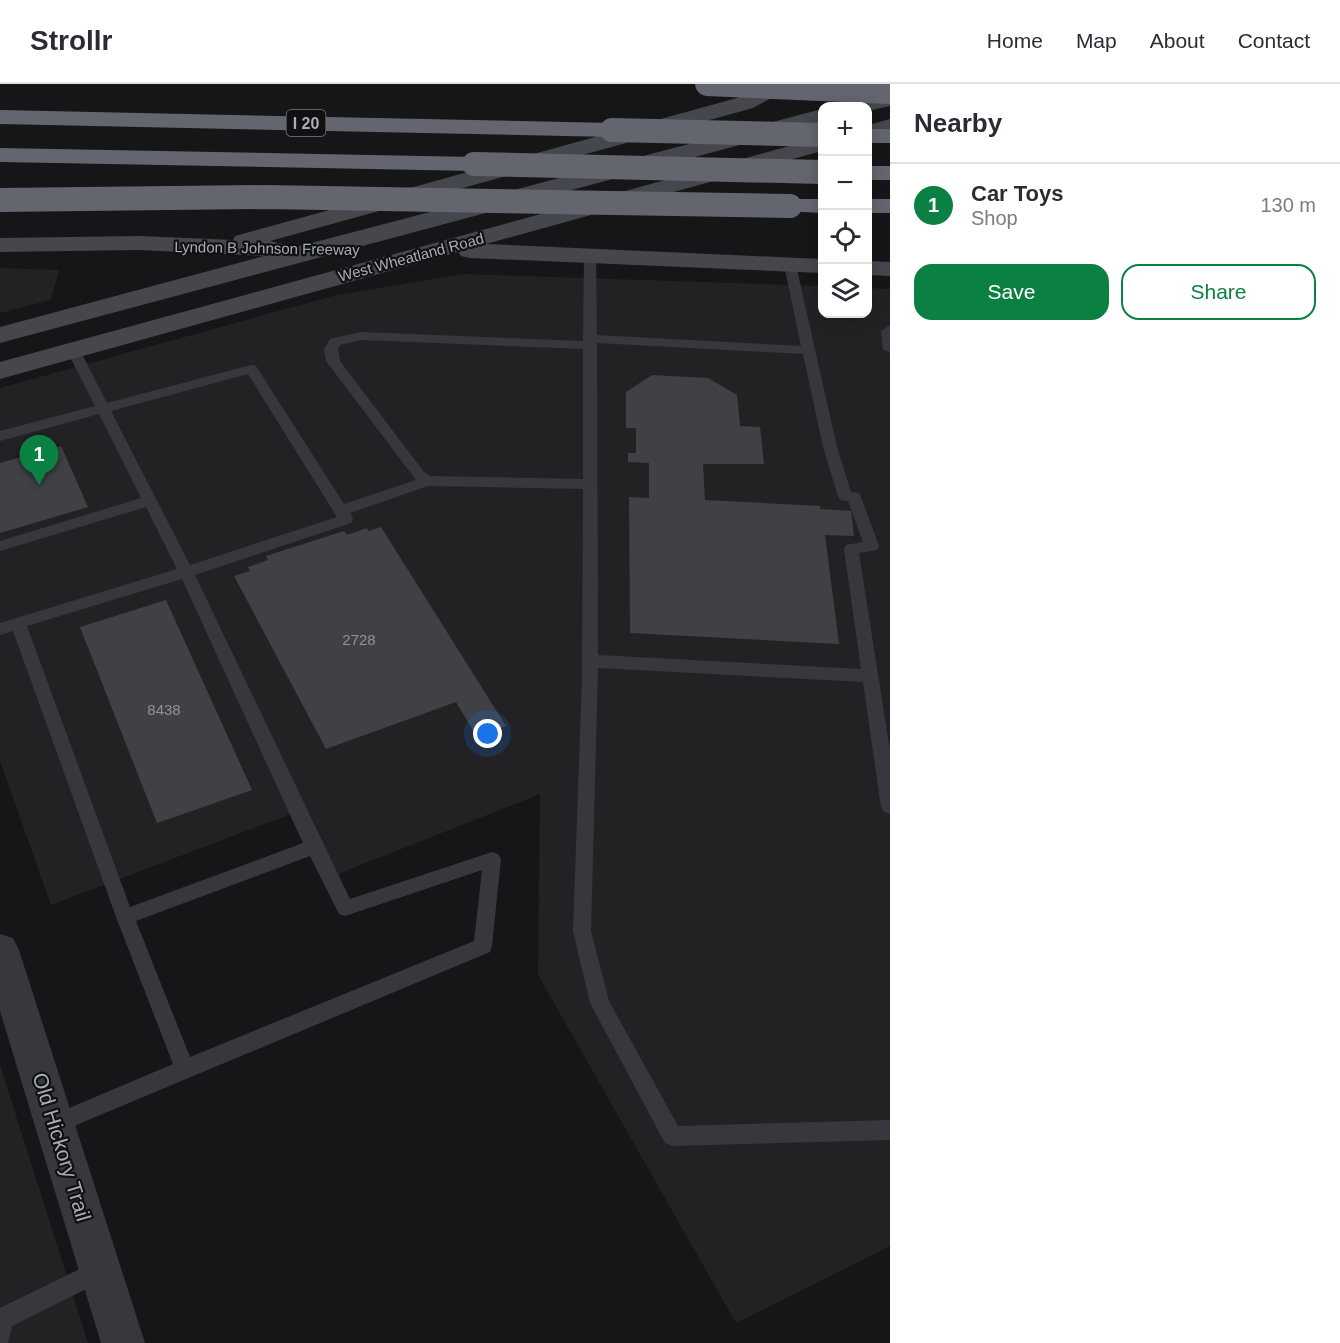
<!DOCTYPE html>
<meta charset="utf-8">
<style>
body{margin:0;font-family:Helvetica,sans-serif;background:#f7f7f7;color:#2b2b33}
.controls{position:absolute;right:18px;top:18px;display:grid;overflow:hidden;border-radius:12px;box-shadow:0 3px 15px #0003}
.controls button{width:54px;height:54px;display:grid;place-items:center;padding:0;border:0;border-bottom:2px solid #e1e1e2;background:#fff;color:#2b2b33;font:30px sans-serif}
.you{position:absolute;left:488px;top:650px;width:21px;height:21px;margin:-15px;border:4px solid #fff;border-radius:50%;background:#1a73e8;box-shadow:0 0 0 9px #1a73e833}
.badge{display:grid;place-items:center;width:39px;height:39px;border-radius:50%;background:#0b8043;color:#fff;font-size:20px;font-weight:700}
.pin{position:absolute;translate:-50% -50px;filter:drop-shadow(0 2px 3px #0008)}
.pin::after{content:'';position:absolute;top:32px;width:21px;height:18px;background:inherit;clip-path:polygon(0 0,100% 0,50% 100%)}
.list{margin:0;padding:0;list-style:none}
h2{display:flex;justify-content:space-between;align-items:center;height:78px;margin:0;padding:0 24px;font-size:26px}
h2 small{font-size:20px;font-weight:400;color:#7c7c81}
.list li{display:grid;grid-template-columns:39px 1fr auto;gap:18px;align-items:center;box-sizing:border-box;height:84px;padding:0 24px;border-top:2px solid #e1e1e2}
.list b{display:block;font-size:22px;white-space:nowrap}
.list p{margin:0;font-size:20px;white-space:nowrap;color:#7c7c81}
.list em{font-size:20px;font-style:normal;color:#7c7c81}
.actions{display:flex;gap:12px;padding:18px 24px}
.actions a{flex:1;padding:14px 0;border:2px solid #0b8043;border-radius:18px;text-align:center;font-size:21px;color:#0b8043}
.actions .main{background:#0b8043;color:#fff}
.icon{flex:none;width:33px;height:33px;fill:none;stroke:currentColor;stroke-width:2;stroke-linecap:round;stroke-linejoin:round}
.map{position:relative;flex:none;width:890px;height:1259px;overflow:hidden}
header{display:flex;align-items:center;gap:36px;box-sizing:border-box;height:84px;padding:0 30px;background:#fff;border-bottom:2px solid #e1e1e2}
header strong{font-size:28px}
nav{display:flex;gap:33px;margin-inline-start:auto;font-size:21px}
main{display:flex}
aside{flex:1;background:#fff}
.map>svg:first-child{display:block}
.built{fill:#222225}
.building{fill:#404145}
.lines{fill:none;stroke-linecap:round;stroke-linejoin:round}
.service{fill:#37383d;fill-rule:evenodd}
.tertiary{fill:#37383d;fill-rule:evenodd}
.secondary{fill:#45474d;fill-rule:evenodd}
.motorway{fill:#63666e;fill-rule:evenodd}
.motorway-bridge{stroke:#63666e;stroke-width:24}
.labels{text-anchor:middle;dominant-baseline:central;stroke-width:4.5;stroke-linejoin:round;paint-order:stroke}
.far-street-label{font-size:15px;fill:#a8adb8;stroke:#111113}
.number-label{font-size:15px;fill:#8e929b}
.shield{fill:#111113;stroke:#7b7e86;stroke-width:1.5}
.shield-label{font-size:16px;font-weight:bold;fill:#a8adb8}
.near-street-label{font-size:21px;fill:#a8adb8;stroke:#111113}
</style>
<header>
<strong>Strollr</strong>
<nav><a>Home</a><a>Map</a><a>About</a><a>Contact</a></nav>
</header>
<main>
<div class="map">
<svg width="890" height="1259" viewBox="0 0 890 1259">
<rect width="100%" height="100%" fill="#161618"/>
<g class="built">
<path d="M0 184 59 186 51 216 0 229Z"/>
<path d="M463 190 822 202V230H868V204L890 205V1162L736 1239 538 891 540 710 338 790 304 725 51 821 0 677V304L333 212Z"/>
<path d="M0 981 88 1259H0Z"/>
</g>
<g class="building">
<path d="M652 291 708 294 737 311 740 342 760 343 764 380H703L705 416 820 422V425L851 427 854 452 825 451 839 560 630 549 629 413 649 414V379L628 378V369H636V344H626V308Z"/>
<path d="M61 362 88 423 0 449V379Z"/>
<path d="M381 443 506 642 477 653 456 618 326 665 234 492 250 487 248 483 268 476 266 472 344 447 347 451 367 444 368 447Z"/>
<path d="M166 516 252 706 157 739 80 543Z"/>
</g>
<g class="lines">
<g class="service">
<path d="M590 168 596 172 597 251 801 262 784 181 790 177 796 181 837 363 851 408 859 409 861 413 879 462 877 466 859 469 890 667V730L884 728 881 723 863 598 598 584 591 847 609 917 678 1042 890 1036V1056L672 1062 665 1059 590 919 573 847 582 593 583 405 428 402 350 429 353 435 351 439 195 491 350 815 492 768 498 770 501 775 492 862 490 868 62 1047 55 1050 48 1047 45 1040 48 1033 173 980 116 833 13 547 0 551V539L177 485 146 423 0 467V457L141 414 99 330 0 357V347L95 322 67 267 69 264H79L107 319 251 281 256 282 344 420 416 396 326 277 324 265 330 255 361 248 583 257 584 172ZM361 256 583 265V395L430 392 424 388 340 277 338 265 340 261ZM597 259 803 270 823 363 838 412 840 416 848 417 863 458 846 461 844 465 861 585 598 571ZM248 290 337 433 190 481 111 327ZM182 495 303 759 130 823 27 542ZM310 772 339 830 345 832 482 786 474 857 190 973 136 837Z"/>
<path d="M890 241V269L883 265 881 247Z"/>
<path d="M100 1175 108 1178 111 1186 108 1194 12 1242 8 1259H0V1224Z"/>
</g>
<path class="tertiary" d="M0 850 13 854 19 866 145 1259H101L0 927Z"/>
<g class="secondary">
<path d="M756 0H778L773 13 753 24 270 157 283 160 285 166 822 25V39L0 259V243L264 172 139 166 0 168V154L139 152 233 156 235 152 737 14 755 5Z"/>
<path d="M890 8V22L868 27V22H849L852 17Z"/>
<path d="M890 35V49L868 55V41Z"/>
<path d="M822 53V67L486 160 822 175V189L470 174 461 172 458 168 0 295V278Z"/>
<path d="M868 177 890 178V192L868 191Z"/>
</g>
<g class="motorway">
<path d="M0 26 612 39 620 41 623 46 620 51 612 53 0 40Z"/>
<rect x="868" y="45" width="22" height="14"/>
<path d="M0 64 474 73 482 75 485 80 482 85 474 87 0 78Z"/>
<rect x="868" y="82" width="22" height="14"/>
<path d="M790 115H822V129L782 127 778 122 782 117Z"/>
<rect x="868" y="115" width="22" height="14"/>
</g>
<g class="motorway-bridge">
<path d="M707 0 890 8"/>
<path d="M612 46 822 51"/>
<path d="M474 80 822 88"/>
<path d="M0 116 266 113 790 122"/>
</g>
</g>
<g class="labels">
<g class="far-street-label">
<text transform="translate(267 164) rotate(1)">Lyndon B Johnson Freeway</text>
<text transform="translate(411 173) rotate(-15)">West Wheatland Road</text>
</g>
<g class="number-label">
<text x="359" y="555">2728</text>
<text x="164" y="625">8438</text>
</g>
<rect class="shield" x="286.5" y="26" width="39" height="26" rx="4.5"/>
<g class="shield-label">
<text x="306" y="39">I 20</text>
</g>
<g class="near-street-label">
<text transform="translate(62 1063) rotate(73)">Old Hickory Trail</text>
</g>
</g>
</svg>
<div class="controls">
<button>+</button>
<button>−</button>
<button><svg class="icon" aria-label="locate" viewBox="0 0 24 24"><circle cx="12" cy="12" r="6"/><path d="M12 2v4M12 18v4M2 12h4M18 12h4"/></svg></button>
<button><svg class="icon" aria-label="layers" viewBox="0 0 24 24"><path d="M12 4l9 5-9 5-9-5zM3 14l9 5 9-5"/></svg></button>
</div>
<div class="you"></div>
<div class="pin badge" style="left:39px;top:401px">1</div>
</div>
<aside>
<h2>Nearby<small></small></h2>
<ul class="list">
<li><span class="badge">1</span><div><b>Car Toys</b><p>Shop</p></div><em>130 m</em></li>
</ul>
<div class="actions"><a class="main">Save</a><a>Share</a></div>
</aside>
</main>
